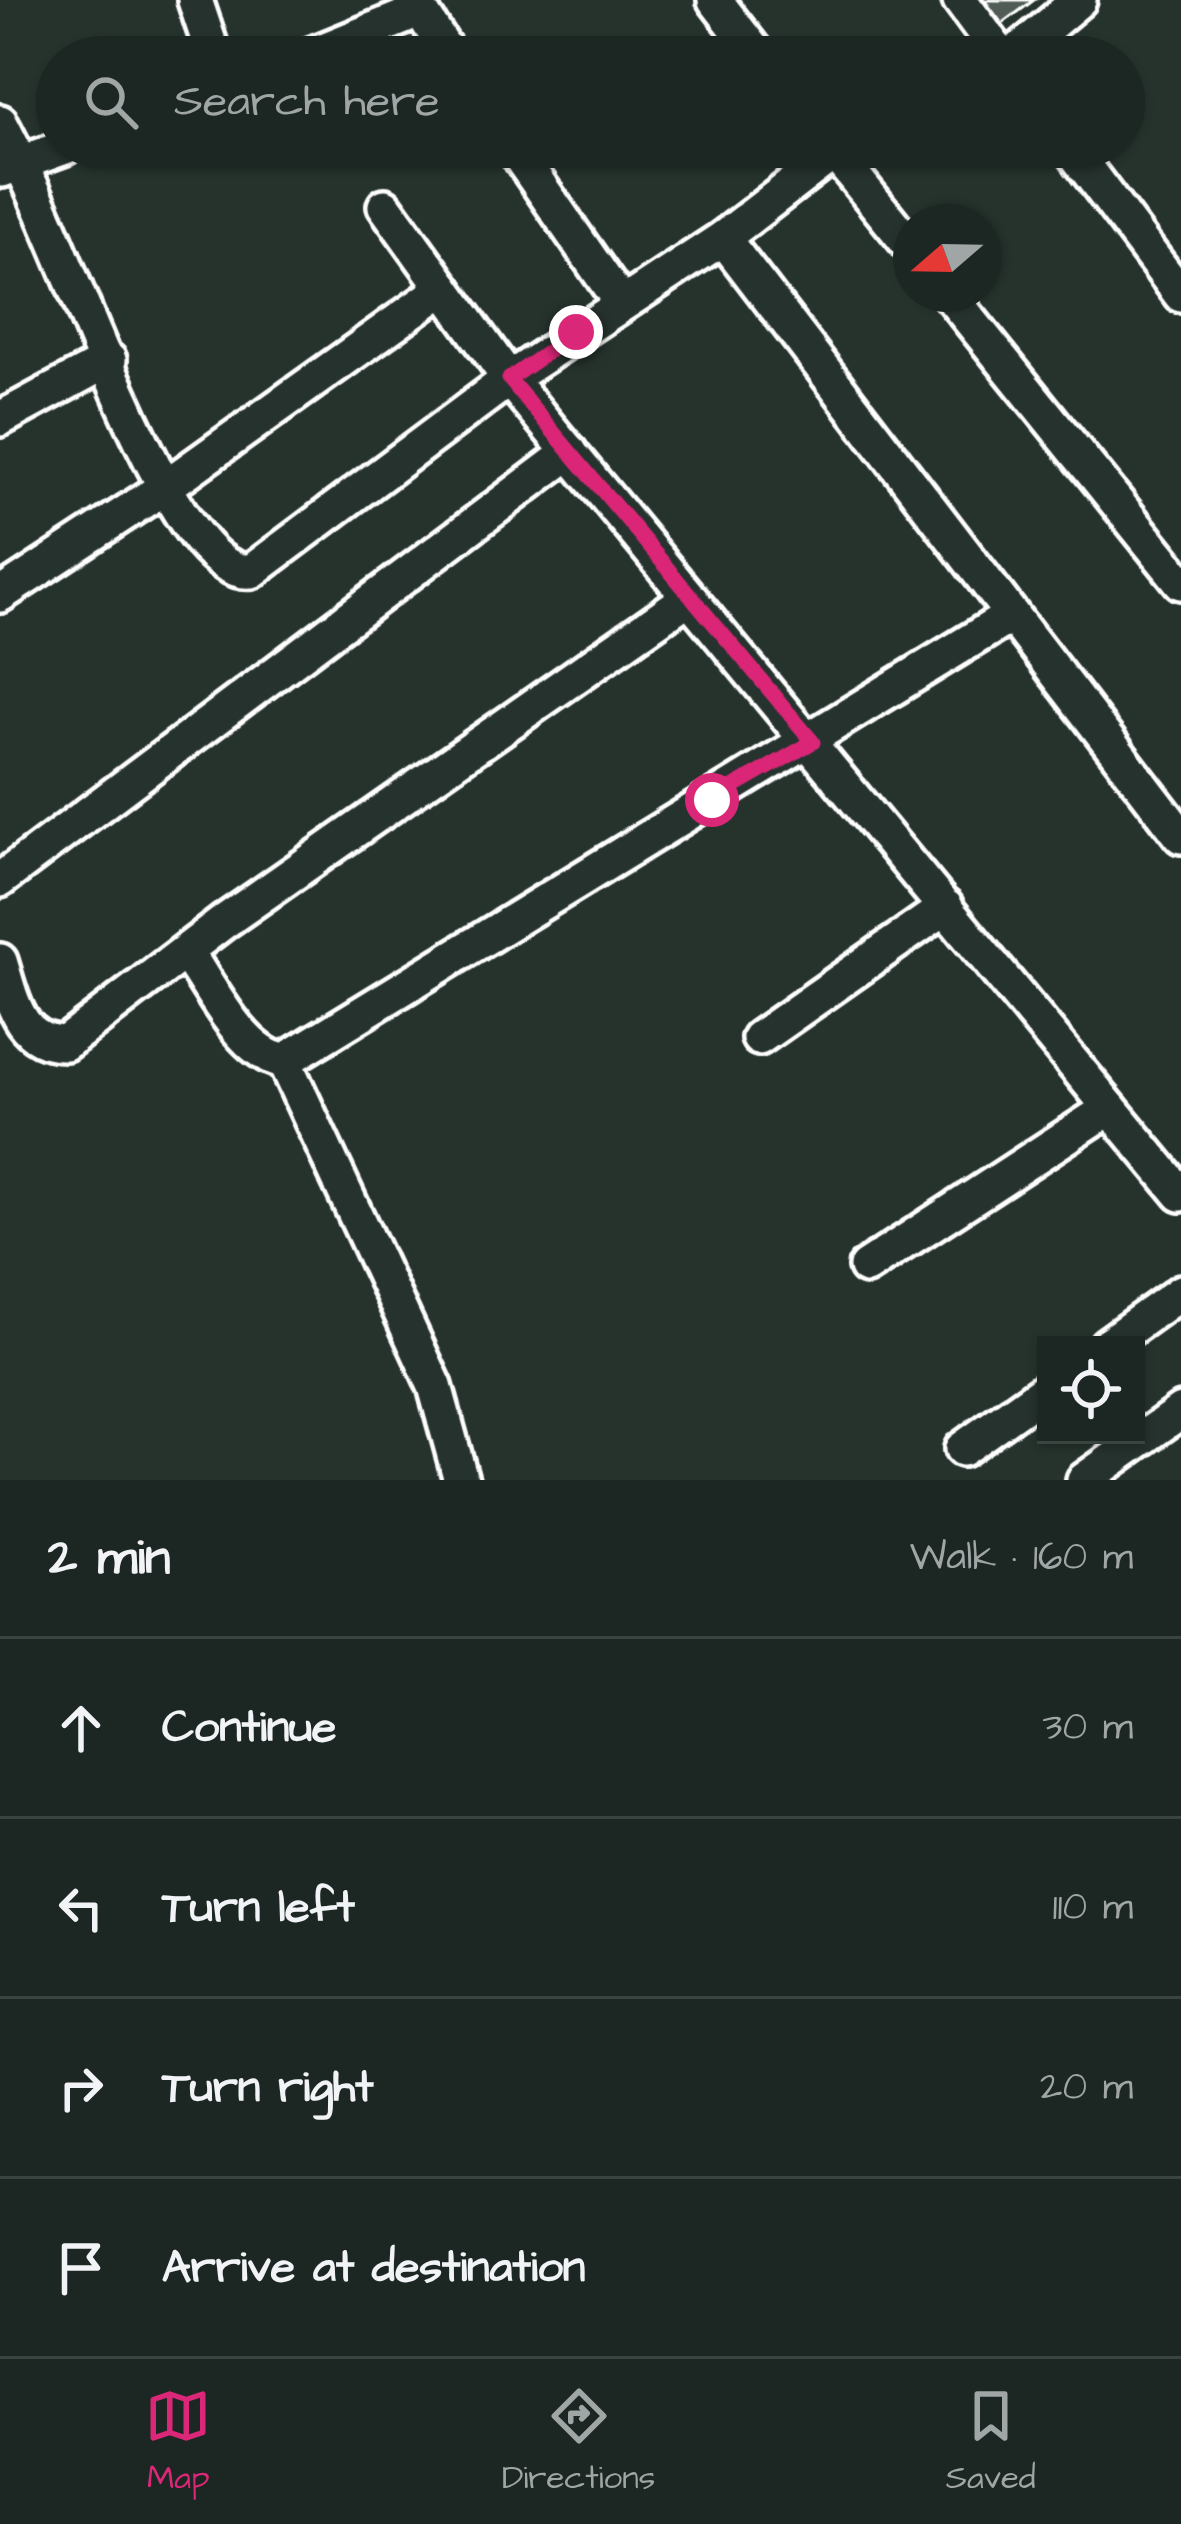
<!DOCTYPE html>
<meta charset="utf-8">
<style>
body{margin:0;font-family:"Architects Daughter",sans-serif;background:#29322f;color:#f1f3f6}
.controls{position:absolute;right:36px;bottom:36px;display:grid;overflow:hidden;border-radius:0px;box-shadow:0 3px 9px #0004}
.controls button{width:108px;height:108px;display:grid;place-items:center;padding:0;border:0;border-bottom:3px solid #3a4340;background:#1c2622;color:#f1f3f6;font:60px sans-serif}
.compass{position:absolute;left:893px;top:204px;width:108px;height:108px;border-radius:50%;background:#1c2622;box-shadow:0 3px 9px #0004;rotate:250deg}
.stop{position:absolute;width:36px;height:36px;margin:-27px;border:9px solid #db2777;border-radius:50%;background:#fff}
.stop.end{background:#db2777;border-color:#fff;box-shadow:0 3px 12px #0008}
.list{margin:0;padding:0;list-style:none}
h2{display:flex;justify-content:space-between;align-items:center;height:156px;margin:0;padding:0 48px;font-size:51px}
h2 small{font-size:39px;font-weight:400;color:#a0a5a5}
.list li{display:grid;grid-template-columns:78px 1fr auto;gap:36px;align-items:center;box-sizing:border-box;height:180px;padding:0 48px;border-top:3px solid #3a4340}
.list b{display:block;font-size:45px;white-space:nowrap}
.list em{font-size:39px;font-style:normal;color:#a0a5a5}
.icon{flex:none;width:66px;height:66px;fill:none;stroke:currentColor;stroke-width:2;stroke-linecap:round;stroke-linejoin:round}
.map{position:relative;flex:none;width:1181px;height:1480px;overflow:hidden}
.search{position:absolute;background:#1c2622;box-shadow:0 3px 9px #0004;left:36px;right:36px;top:36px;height:132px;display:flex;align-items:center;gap:30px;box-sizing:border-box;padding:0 42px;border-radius:66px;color:#a0a5a5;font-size:45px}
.sheet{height:876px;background:#1c2622}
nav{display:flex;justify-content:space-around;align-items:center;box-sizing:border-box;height:168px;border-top:3px solid #3a4340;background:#1c2622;font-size:33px;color:#a0a5a5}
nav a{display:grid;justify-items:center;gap:6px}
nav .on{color:#db2777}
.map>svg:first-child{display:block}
.building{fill:#515c57;stroke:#fff;stroke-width:3}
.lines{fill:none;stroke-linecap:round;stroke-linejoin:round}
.minor-casing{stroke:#fff;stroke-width:42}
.minor{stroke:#26332d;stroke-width:33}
.route{stroke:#db2777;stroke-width:15}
</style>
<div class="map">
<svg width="1181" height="1480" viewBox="0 0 1181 1480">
<rect width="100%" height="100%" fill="#26332d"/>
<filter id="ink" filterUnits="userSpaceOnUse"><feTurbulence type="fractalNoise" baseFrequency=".00833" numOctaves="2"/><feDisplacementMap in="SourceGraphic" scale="24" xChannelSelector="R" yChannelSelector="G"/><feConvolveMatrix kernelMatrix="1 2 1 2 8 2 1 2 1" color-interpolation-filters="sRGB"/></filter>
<g filter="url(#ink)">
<path class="building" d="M984 0H1034L1002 24Z"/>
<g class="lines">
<g class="minor-casing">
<g id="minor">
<path d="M195 0 214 57"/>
<path d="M414 0 450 57"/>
<path d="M715 0 759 57"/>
<path d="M960 0 1002 57"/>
<path d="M306 57 419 11"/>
<path d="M1011 57 1079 0"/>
<path d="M0 122C62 240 101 369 164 485 180 514 216 576 252 571L509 379 385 206"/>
<path d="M513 147 621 303"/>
<path d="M830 147 911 247"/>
<path d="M841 147 723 238 509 379 1181 1194"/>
<path d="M1070 147 1181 295"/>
<path d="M2 170 65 147"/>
<path d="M723 238 1181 836"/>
<path d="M949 294 1181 582"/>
<path d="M0 419 109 360"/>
<path d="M0 595 165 487 444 288"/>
<path d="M0 880 570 452"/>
<path d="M186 952C209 984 242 1055 284 1061L1012 615"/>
<path d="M0 961C12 999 18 1043 65 1043L225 921 688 598"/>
<path d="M759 1038 946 907"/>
<path d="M284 1061 435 1386 461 1480"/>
<path d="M866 1267 1110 1108"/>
<path d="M1107 1345 1181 1292"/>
<path d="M962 1449 1046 1389"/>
<path d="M1084 1480 1181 1411"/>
</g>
</g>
<use href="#minor" class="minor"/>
</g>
</g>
<g class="lines" filter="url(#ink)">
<path class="route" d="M576 332 509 379 813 742 712 800"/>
</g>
</svg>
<div class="controls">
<button><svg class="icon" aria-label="locate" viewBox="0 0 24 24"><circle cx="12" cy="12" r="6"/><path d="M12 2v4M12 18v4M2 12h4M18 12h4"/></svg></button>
</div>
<svg class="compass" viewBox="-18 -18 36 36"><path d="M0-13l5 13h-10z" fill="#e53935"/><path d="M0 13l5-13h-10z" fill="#a0a5a5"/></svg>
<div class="stop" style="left:712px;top:800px"></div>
<div class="stop end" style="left:576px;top:332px"></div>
<div class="search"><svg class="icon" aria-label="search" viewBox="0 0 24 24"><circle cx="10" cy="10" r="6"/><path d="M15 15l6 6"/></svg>Search here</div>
</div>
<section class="sheet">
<h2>2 min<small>Walk · 160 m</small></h2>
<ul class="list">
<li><svg class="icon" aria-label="ahead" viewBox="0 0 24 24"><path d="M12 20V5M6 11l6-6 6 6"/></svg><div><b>Continue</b></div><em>30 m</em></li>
<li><svg class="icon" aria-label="left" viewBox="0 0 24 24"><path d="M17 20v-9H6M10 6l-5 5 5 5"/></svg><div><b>Turn left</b></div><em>110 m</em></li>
<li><svg class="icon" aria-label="right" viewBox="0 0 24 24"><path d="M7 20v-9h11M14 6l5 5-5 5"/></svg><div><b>Turn right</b></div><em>20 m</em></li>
<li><svg class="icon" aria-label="arrive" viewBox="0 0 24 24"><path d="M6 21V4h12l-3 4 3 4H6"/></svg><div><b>Arrive at destination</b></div></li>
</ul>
</section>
<nav>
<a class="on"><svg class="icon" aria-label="map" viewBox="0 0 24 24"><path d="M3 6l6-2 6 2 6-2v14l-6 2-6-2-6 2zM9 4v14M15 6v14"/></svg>Map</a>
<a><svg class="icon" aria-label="directions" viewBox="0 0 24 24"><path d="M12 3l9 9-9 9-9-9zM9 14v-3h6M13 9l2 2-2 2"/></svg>Directions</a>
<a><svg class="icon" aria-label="saved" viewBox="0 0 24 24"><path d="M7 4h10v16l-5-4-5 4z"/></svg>Saved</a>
</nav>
